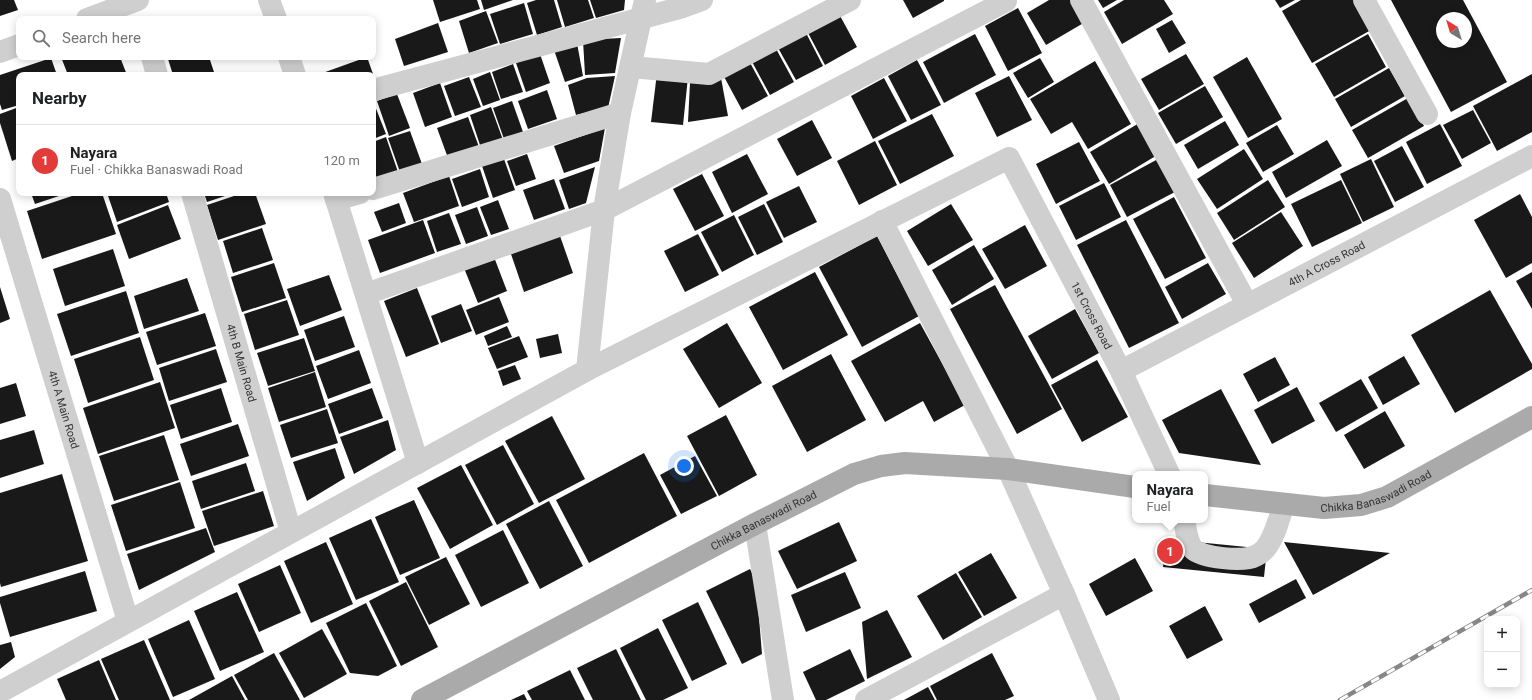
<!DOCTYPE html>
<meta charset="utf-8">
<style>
body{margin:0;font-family:Roboto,sans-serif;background:#f6f6f6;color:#202124}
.controls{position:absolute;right:12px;bottom:12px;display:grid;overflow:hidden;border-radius:8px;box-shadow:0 2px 10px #0003}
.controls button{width:36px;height:36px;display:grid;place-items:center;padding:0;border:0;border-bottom:1px solid #e0e0e0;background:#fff;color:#202124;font:20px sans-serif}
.compass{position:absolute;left:1436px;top:12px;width:36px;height:36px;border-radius:50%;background:#fff;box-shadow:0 2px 10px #0003;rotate:322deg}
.you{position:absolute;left:684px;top:466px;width:14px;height:14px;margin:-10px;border:3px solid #fff;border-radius:50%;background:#1a73e8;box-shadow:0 0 0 6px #1a73e833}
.badge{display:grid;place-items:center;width:26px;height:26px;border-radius:50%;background:#e33a3a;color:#fff;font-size:13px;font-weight:700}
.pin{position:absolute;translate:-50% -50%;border:2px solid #fff;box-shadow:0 1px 4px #0006}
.popup{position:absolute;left:1132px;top:471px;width:76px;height:52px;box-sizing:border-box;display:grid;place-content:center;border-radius:8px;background:#fff;filter:drop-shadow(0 1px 3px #0005);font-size:13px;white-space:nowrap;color:#757577}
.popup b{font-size:15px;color:#202124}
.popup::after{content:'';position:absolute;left:50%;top:100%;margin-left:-8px;border:8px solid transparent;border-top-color:#fff}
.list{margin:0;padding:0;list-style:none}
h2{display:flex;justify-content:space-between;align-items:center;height:52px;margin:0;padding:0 16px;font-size:17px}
h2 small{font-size:13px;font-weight:400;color:#757577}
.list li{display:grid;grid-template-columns:26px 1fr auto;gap:12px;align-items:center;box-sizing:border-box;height:72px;padding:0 16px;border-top:1px solid #e0e0e0}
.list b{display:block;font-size:15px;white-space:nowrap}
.list p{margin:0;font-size:13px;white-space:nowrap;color:#757577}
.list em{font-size:13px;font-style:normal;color:#757577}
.icon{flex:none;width:22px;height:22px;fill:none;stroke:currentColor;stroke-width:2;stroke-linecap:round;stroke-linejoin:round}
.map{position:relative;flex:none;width:1532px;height:700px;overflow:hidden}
.search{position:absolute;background:#fff;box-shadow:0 2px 10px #0003;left:16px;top:16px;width:360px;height:44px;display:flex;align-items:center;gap:10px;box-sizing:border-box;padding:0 14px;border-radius:8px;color:#757577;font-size:15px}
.panel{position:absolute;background:#fff;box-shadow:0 2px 10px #0003;left:16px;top:72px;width:360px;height:124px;border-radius:8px}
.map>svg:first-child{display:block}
.building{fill:#191919;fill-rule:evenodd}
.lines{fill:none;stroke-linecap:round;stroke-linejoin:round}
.minor{stroke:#cfcfcf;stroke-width:22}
.major{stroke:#aaa;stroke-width:22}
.rail-casing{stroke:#878787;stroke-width:4.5}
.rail{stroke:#fff;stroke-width:3;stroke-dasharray:9;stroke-linecap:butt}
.labels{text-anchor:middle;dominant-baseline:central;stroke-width:4;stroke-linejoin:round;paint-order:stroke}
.street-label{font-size:11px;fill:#323232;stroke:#fff}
</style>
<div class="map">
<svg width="1532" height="700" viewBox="0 0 1532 700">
<rect width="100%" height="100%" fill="#fff"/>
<g class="building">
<path d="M0 0H14L18 10 0 16Z"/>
<path d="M433 0H477L480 9 440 22Z"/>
<path d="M481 0H513L484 10Z"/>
<path d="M536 0H554L562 27 537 35 527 3Z"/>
<path d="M557 0H588L594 18 565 27Z"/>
<path d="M590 0H625L624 10 596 18Z"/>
<path d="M903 0H944V1L913 18Z"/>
<path d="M1049 0H1075L1087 21 1046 45 1027 13Z"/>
<path d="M1098 0H1117L1103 8Z"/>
<path d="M1124 0H1164L1173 14 1122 44 1104 12Z"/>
<path d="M1275 0H1295L1280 8Z"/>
<path d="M1301 0H1354L1371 30 1312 63 1282 11Z"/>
<path d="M1391 0H1463L1507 82 1451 112ZM1442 18H1466V42H1442Z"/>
<path d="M524 3 533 34 500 44 490 14Z"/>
<path d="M1018 8 1042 53 1008 71 985 26Z"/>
<path d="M486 11 498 43 469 53 459 21Z"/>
<path d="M838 12 857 47 825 65 806 29Z"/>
<path d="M1172 20 1186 43 1169 53 1156 29Z"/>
<path d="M438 23 448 52 404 66 395 39Z"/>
<path d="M805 31 823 66 796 80 777 46Z"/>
<path d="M975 34 996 75 944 103 923 62Z"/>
<path d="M1368 34 1386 67 1334 97 1315 64Z"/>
<path d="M621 38 615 73 585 75 583 40Z"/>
<path d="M577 43 583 76 565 82 554 50Z"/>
<path d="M774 45 794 82 770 95 750 58Z"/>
<path d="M540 54 550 83 526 92 516 63Z"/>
<path d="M1186 54 1204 84 1159 110 1141 79Z"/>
<path d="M61 57H120L127 75H68Z"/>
<path d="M173 57H209L215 75H173L168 59Z"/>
<path d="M367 57 373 74 317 75Z"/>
<path d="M1247 57 1282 119 1248 138 1213 77Z"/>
<path d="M51 58 57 75H19V105L2 110 0 104V75Z"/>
<path d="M1040 58 1054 82 1028 98 1013 73Z"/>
<path d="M748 59 768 96 742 110 722 73Z"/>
<path d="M917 60 941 105 911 120 888 76Z"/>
<path d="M1095 61 1131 124 1088 149 1072 122 1051 134 1030 99Z"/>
<path d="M513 64 523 92 501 99 492 72Z"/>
<path d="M1389 68 1405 96 1351 127 1335 99Z"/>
<path d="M490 72 500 100 483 106 473 79Z"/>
<path d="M657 73 688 77 683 125 651 122Z"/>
<path d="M1532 74V132L1497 151 1473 106Z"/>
<path d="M615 76 608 108 576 115 568 85 587 78Z"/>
<path d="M1009 76 1032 120 997 137 975 93Z"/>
<path d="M469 77 481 107 455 116 444 86Z"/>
<path d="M721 78 728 116 688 122 690 83Z"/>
<path d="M884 78 907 121 873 139 851 96Z"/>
<path d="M440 83 452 117 425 127 413 93Z"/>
<path d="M1205 86 1223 117 1176 144 1158 113Z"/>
<path d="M547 90 557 119 528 129 518 101Z"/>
<path d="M397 94 410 128 389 136 377 101Z"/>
<path d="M1408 98 1424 126 1368 158 1352 130Z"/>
<path d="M373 101 386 134 373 139Z"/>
<path d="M512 101 523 132 504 139 493 108Z"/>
<path d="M19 107V158L12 161 0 123V114Z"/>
<path d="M491 107 503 140 481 148 470 115Z"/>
<path d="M1473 110 1491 143 1462 159 1443 125Z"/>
<path d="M932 114 954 156 900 184 878 141Z"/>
<path d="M468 117 479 147 448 158 437 128Z"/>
<path d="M812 120 832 158 797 176 777 139Z"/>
<path d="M1225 121 1239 145 1198 169 1184 145Z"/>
<path d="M1141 122 1159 154 1109 184 1090 152Z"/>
<path d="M1440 124 1462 166 1427 184 1406 142Z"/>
<path d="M1277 125 1294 154 1263 172 1246 143Z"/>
<path d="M605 128 599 161 564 173 554 146Z"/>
<path d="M410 131 422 164 400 172 388 138Z"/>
<path d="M386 137 398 172 373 181V142Z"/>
<path d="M1327 140 1342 166 1286 198 1272 172Z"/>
<path d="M875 141 897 185 859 205 837 161Z"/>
<path d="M1079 142 1100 181 1056 204 1036 164Z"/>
<path d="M1402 146 1424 187 1395 202 1374 161Z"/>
<path d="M1244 149 1263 179 1217 209 1197 179Z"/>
<path d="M527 154 536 179 516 186 507 161Z"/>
<path d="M747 154 768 194 732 213 712 172Z"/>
<path d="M504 159 515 190 493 198 482 166Z"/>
<path d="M1158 159 1175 192 1127 217 1110 185Z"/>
<path d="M1371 159 1394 207 1363 222 1340 174Z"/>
<path d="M595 167 586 203 569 209 559 180Z"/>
<path d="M480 169 489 197 462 207 452 179Z"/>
<path d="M702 174 724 216 695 231 673 189Z"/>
<path d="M449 176 459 206 414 222 403 193Z"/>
<path d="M554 179 565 209 534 220 523 190Z"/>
<path d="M1268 180 1285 207 1234 240 1217 213Z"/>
<path d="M1341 180 1362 223 1312 247 1291 204Z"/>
<path d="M1104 183 1121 217 1076 240 1059 206Z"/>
<path d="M799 186 817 222 784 238 766 202Z"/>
<path d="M31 193H68L35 204Z"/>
<path d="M81 193H102L116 234 42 259 27 211Z"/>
<path d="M107 193H166L169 202 117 222Z"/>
<path d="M204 193H234L207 202Z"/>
<path d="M243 193H255L266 224 218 240 207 205Z"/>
<path d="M1520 194 1532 217V263L1506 278 1474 220Z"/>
<path d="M1174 197 1206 258 1165 279 1133 219Z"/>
<path d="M498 200 509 229 491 235 480 207Z"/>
<path d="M399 203 406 223 382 232 374 212Z"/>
<path d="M764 204 783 242 757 255 738 217Z"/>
<path d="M951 204 973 240 928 266 907 231Z"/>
<path d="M168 205 181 239 129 259 117 225Z"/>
<path d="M477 207 488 236 466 244 455 215Z"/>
<path d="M1281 212 1303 246 1254 278 1232 243Z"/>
<path d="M449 213 461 244 437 252 427 221Z"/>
<path d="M734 215 754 255 722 272 701 232Z"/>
<path d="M423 220 435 253 380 273 368 240Z"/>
<path d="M1126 220 1179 323 1129 348 1077 245Z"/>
<path d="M1025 225 1047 266 1005 289 982 249Z"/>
<path d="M262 228 273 260 233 273 223 241Z"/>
<path d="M698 234 719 275 685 292 664 251Z"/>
<path d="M560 236 573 273 524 292 511 254Z"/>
<path d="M877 236 919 316 862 347 819 267Z"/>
<path d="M974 245 994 279 952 305 932 270Z"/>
<path d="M113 249 125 286 65 306 53 269Z"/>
<path d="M494 257 507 291 478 303 464 268Z"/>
<path d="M274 263 286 298 242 312 231 277Z"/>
<path d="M1208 263 1226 294 1182 319 1165 287Z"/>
<path d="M815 272 848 335 783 370 749 307Z"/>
<path d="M1532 272V309L1516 281Z"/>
<path d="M329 275 342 310 300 326 287 289Z"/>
<path d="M187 278 199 311 144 329 134 296Z"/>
<path d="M995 285 1062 409 1017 434 950 309Z"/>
<path d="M0 287 10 319 0 323Z"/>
<path d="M417 288 439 344 406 357 384 301Z"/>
<path d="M1490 290 1532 364V369L1455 413 1411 335Z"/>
<path d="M126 291 139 333 71 356 57 314Z"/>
<path d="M499 297 509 322 476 335 466 310Z"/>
<path d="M287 300 299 335 255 350 244 314Z"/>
<path d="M461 304 472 331 441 343 431 316Z"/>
<path d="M1075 309 1099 353 1052 379 1028 336Z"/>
<path d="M205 313 216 346 157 365 146 332Z"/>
<path d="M344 316 355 347 315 361 304 330Z"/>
<path d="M727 323 762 383 719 408 683 349Z"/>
<path d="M920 323 965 405 934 422 923 401 885 422 851 361Z"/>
<path d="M507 326 512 337 488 346 484 336Z"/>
<path d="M558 334 562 353 540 358 536 339Z"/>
<path d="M519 336 528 357 497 369 488 348Z"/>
<path d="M140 337 154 380 88 403 74 359Z"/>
<path d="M304 338 315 371 268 386 257 353Z"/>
<path d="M216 349 227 382 169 401 159 368Z"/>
<path d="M359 350 371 383 328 399 316 366Z"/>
<path d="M831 354 866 420 807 452 772 386Z"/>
<path d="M1404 356 1420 384 1383 405 1368 377Z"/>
<path d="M1275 357 1290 385 1258 402 1243 374Z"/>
<path d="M1097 360 1128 417 1082 442 1051 385Z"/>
<path d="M515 365 521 379 503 386 498 371Z"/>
<path d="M315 372 326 407 279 422 268 388Z"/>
<path d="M1361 379 1378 408 1336 432 1319 403Z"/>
<path d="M160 382 175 428 98 454 83 408Z"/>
<path d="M16 383 26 416 0 424V388Z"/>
<path d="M1297 387 1315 421 1272 444 1254 410Z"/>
<path d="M221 388 232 422 181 439 170 405Z"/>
<path d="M372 388 383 418 339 434 328 404Z"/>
<path d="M1221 389 1261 465 1179 453 1162 420Z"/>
<path d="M327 409 338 443 291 458 280 425Z"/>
<path d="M1385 411 1405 446 1364 469 1344 435Z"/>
<path d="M726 415 757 475 719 496 687 436Z"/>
<path d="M552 416 585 479 539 503 505 441Z"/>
<path d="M388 420 396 450 354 474 340 437Z"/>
<path d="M238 424 249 456 191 476 180 444Z"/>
<path d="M34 430 44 464 0 478V440Z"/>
<path d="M164 435 179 480 114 501 99 456Z"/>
<path d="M503 445 534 504 497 525 465 465Z"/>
<path d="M335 448 345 478 307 501 293 462Z"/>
<path d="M644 453 677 516 589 563 556 500Z"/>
<path d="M695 456 717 496 681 514 660 475Z"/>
<path d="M246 463 255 491 201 509 192 481Z"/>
<path d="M461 465 493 525 450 549 417 488Z"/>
<path d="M62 474 88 561 1 587 0 583V493Z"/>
<path d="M180 482 195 528 126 551 111 505Z"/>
<path d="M263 491 274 526 214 546 202 511Z"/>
<path d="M414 500 440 558 400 575 375 517Z"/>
<path d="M549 501 583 566 540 589 506 524Z"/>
<path d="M371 519 399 582 356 600 329 538Z"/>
<path d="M839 522 857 561 797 589 778 551Z"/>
<path d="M206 528 215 552 139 590 127 554Z"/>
<path d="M503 530 529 583 481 607 455 555Z"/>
<path d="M1166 539 1267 549 1264 577 1163 567Z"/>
<path d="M326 542 353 604 311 623 284 561Z"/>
<path d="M1284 542 1390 553 1313 595Z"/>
<path d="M991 553 1017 598 984 616 958 572Z"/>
<path d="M446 557 470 604 429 625 405 577Z"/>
<path d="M1135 558 1153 591 1106 616 1089 584Z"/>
<path d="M280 565 301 613 259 632 238 584Z"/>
<path d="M750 569 756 581 762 654 742 664 706 591Z"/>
<path d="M85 571 97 611 10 637 0 603V597Z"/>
<path d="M845 572 861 608 806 632 791 595Z"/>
<path d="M956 573 982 617 943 640 917 596Z"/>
<path d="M1296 579 1306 598 1259 623 1249 604Z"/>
<path d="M406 582 438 647 401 666 369 601Z"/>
<path d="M237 592 264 652 220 671 194 611Z"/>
<path d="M698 602 727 664 692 681 662 620Z"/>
<path d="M366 603 397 666 378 676 350 673 326 623Z"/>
<path d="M1205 606 1223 640 1187 659 1169 626Z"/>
<path d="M887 610 912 657 867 679 862 622Z"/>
<path d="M189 620 215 679 173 697 148 639Z"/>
<path d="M658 628 688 688 663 700H646L620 648Z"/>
<path d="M322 629 347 674 304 698 279 653Z"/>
<path d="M144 640 170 700H119L101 659Z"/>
<path d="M11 642 15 657 0 669V645Z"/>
<path d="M616 649 641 700H593L577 668Z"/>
<path d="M850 649 865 681 826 700H816L803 672Z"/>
<path d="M274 653 300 700H248L234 675Z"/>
<path d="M992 653 1014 696 1005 700H937L930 686Z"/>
<path d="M99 660 116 700H66L57 679Z"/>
<path d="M570 670 585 700H532L527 691Z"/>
<path d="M232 676 245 700H189Z"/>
<path d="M928 687 935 700H904Z"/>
<path d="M524 694 527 700H511Z"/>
</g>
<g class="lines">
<g class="minor">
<path d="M269 0 276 19"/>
<path d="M1081 0 1247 304"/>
<path d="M1364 0 1427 114"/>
<path d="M87 19 138 0"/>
<path d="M0 52 19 45"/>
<path d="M152 57 157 75"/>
<path d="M289 57 295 75"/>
<path d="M631 67 709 74 850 0"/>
<path d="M373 90 683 7 702 0"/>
<path d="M373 189 620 113"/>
<path id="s1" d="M192 193 291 532"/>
<path d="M334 193 418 463"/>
<path id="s2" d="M0 199 128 621"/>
<path d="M336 200 360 193"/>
<path d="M882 221 1008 469 1064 594 1109 700"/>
<path d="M366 294 604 210 1006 1"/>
<path id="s3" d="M587 370 1009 158 1121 371 1169 474"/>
<path id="s4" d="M1121 371 1532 156"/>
<path d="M1184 520C1186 529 1187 542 1193 549 1202 558 1244 562 1255 556 1258 555 1263 551 1265 549 1275 537 1279 518 1284 504"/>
<path d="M755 524 783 700"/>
<path d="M0 692 587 370 604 210 620 113 645 0"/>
<path d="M866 700 1064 594"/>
</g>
<g class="major">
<path id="s5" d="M1205 495 1324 508 1361 505 1387 497 1532 417"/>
<path id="s6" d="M422 700 755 524 854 474 881 466 905 463 1008 469 1135 487"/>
</g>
<g class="rail-casing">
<path id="rail" d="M1340 700 1532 590"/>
</g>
<use href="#rail" class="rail"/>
</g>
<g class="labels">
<g class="street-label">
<text stroke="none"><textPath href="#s4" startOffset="232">4th A Cross Road</textPath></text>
<text stroke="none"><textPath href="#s3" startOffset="650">1st Cross Road</textPath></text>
<text stroke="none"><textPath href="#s1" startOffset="177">4th B Main Road</textPath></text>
<text stroke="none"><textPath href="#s2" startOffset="220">4th A Main Road</textPath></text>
<text stroke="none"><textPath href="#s5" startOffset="175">Chikka Banaswadi Road</textPath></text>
<text stroke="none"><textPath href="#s6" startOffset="386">Chikka Banaswadi Road</textPath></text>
</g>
</g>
</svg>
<div class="controls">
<button>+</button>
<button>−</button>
</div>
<svg class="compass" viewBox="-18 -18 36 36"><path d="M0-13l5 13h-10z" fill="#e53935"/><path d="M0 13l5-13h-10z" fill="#757577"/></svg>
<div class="you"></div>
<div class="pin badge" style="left:1170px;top:551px">1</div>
<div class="popup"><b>Nayara</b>Fuel</div>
<div class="search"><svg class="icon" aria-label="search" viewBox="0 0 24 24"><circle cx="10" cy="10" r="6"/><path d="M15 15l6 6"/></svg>Search here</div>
<section class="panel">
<h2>Nearby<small></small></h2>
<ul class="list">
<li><span class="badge">1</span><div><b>Nayara</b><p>Fuel · Chikka Banaswadi Road</p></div><em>120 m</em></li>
</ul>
</section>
</div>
